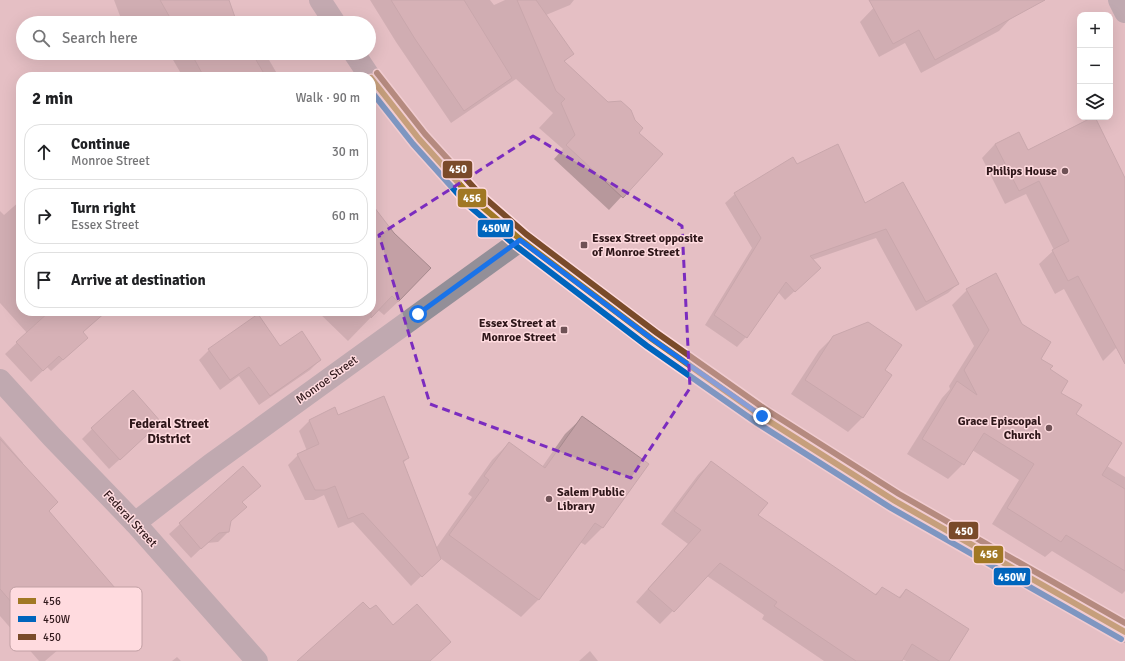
<!DOCTYPE html>
<meta charset="utf-8">
<style>
body{margin:0;font-family:Signika,sans-serif;background:#f6f6f6;color:#202124}
.controls{position:absolute;right:12px;top:12px;display:grid;overflow:hidden;border-radius:8px;box-shadow:0 4px 16px #0002}
.controls button{width:36px;height:36px;display:grid;place-items:center;padding:0;border:0;border-bottom:1px solid #e0e0e0;background:#fff;color:#202124;font:20px sans-serif}
.stop{position:absolute;width:12px;height:12px;margin:-9px;border:3px solid #1a73e8;border-radius:50%;background:#fff}
.stop.end{background:#1a73e8;border-color:#fff;box-shadow:0 1px 4px #0008}
.list{margin:0;padding:0;list-style:none}
h2{display:flex;justify-content:space-between;align-items:center;height:52px;margin:0;padding:0 16px;font-size:17px}
h2 small{font-size:13px;font-weight:400;color:#757577}
.list li{display:grid;grid-template-columns:26px 1fr auto;gap:12px;align-items:center;box-sizing:border-box;height:56px;margin:0 8px 8px;padding:0 8px;border:1px solid #e0e0e0;border-radius:16px}
.list b{display:block;font-size:15px;white-space:nowrap}
.list p{margin:0;font-size:13px;white-space:nowrap;color:#757577}
.list em{font-size:13px;font-style:normal;color:#757577}
.icon{flex:none;width:22px;height:22px;fill:none;stroke:currentColor;stroke-width:2;stroke-linecap:round;stroke-linejoin:round}
.map{position:relative;flex:none;width:1125px;height:661px;overflow:hidden}
.search{position:absolute;background:#fff;box-shadow:0 4px 16px #0002;left:16px;top:16px;width:360px;height:44px;display:flex;align-items:center;gap:10px;box-sizing:border-box;padding:0 14px;border-radius:22px;color:#757577;font-size:15px}
.panel{position:absolute;background:#fff;box-shadow:0 4px 16px #0002;left:16px;top:72px;width:360px;height:244px;border-radius:16px}
.map>svg:first-child{display:block}
.shadow{fill:#0003}
.building{fill:#c3a0a5;stroke:#a6898d}
.lines{fill:none;stroke-linecap:round;stroke-linejoin:round}
.street{stroke:#938f98;stroke-width:22}
.primary{stroke:#998f98;stroke-width:22}
.bus-1-casing{stroke:#ffdbdf;stroke-width:9}
.bus-2-casing{stroke:#ffdbdf;stroke-width:9}
.bus-3-casing{stroke:#ffdbdf;stroke-width:9}
.bus-1{stroke:#a17824;stroke-width:6}
.bus-2{stroke:#0065bd;stroke-width:6}
.bus-3{stroke:#7a4b2a;stroke-width:6}
.route{stroke:#1a73e8;stroke-width:5}
.marked{fill:none;stroke:#7b2cbf;stroke-width:3;stroke-dasharray:8 5;stroke-linejoin:round}
.poi-dot{fill:#6f5256;stroke:#ffdbdf;stroke-width:1.5}
.labels{text-anchor:middle;dominant-baseline:central;stroke-width:3;stroke-linejoin:round;paint-order:stroke}
.poi-label{font-size:12px;font-weight:bold;fill:#2f171a;stroke:#ffdbdf;text-anchor:end}
.street-label{font-size:12px;fill:#2f171a;stroke:#ffdbdf}
.neighbourhood-label{font-size:13px;font-weight:bold;fill:#2f171a;stroke:#ffdbdf}
.key{fill:#ffdbdf;stroke:#c1a0a4;stroke-width:1}
.key-label{font-size:11px;fill:#2f171a}
.line-badge{stroke:#ffdbdf;stroke-width:1.5}
.badge-label{font-size:11px;text-anchor:middle;font-weight:bold;fill:#fff}
</style>
<div class="map">
<svg width="1125" height="661" viewBox="0 0 1125 661">
<rect width="100%" height="100%" fill="#e5bfc4"/>
<g class="shadow">
<path d="M114 0H228L236 23H113L120 16Z"/>
<path d="M370 0H490L494 5 505 0H574L570 5 546 15 572 54 564 62 661 154 609 210 554 159 563 149 539 128 553 113 516 79 451 123 396 42Z"/>
<path d="M881 0H1004L1013 16 999 31 921 73 905 43 879 57 860 22Z"/>
<path d="M114 53H123L115 56Z"/>
<path d="M169 53H265L279 77H183Z"/>
<path d="M995 144 1028 151 1125 180V354L1118 346 1103 361 1064 289 1055 294 1039 264 1054 250 1026 194 1005 204 982 158Z"/>
<path d="M793 158 796 165 865 204 958 284 948 293 916 311 876 238 812 260 810 277 785 300 778 292 746 337 737 347 705 325 752 248 725 203 735 194Z"/>
<path d="M21 200V311H100L103 314 82 333 87 338 51 371 47 367 31 382 5 354 27 333 0 303V211L4 215Z"/>
<path d="M371 205 398 302 384 315 378 310 348 341 317 311H371Z"/>
<path d="M967 290 1040 359 1048 370 1059 393 1075 415 1107 466 1125 477V591L1122 594 1052 551 1045 557 992 524 1019 480 972 450 963 464 948 479 907 454 942 398 950 389 949 386 974 346 952 305Z"/>
<path d="M833 337 890 375 862 418 848 432 791 394 819 351Z"/>
<path d="M280 348 320 360 310 370 259 405 239 376 220 390 199 360 209 350Z"/>
<path d="M337 416 408 458 403 463 436 548 472 497 468 494 492 460 509 443 542 467 565 434 583 417 647 465 602 528 585 545 580 542 538 600 521 617 440 558 411 586 353 522 338 528 324 495 314 500H305L288 465 298 455 307 451 299 431 309 421Z"/>
<path d="M92 429 150 432 109 469 82 439Z"/>
<path d="M0 436 23 463 22 464 48 511 120 595 107 608 45 661H39L0 616Z"/>
<path d="M711 462 757 515 874 595 882 588 898 598 906 590 948 661H906L902 659 901 661H824L762 619 764 615 707 576 660 624 636 602 688 544 661 524 698 475Z"/>
<path d="M243 467 242 502 230 522 228 532 218 542 207 543 191 558 169 534Z"/>
<path d="M590 651 598 661H579Z"/>
<path d="M177 657 181 661H172Z"/>
</g>
<g class="building">
<path d="M160 0H229L237 23H173Z"/>
<path d="M391 0H464L512 78 464 111 415 39Z"/>
<path d="M517 0H536L574 54 564 61 608 102 621 101 631 110 635 120 643 128 639 133 663 154 623 198 566 145 575 135 561 103 565 99 556 91Z"/>
<path d="M869 0H1045L935 60 919 30 893 44Z"/>
<path d="M191 53H252L266 77H204Z"/>
<path d="M1093 117H1095L1125 178V364L1078 276 1068 281 1052 250 1069 241 1039 181 1019 191 995 144 1019 132 1028 150Z"/>
<path d="M838 144 865 203 903 182 959 284 926 302 886 229 810 256 821 268 795 292 786 282 747 338 714 315 761 238 734 193 793 157 797 164Z"/>
<path d="M371 203 394 233 431 268 398 302 392 296 371 318Z"/>
<path d="M996 273 1022 324 1051 342 1041 359 1053 366 1050 369 1068 381 1061 393 1082 405 1076 414 1122 443 1102 475 1125 489V571L1066 535 1061 542 1007 508 1034 464 984 433 964 465 922 439 957 381 977 395 964 370 989 330 966 289Z"/>
<path d="M50 311H107L83 332 88 338 63 360 59 356 43 371 16 342Z"/>
<path d="M258 314 280 346 302 331 321 360 270 396 249 367 230 380 208 349Z"/>
<path d="M868 322 902 345 885 370 892 375 863 418 805 380 833 336Z"/>
<path d="M133 390 161 422 120 460 91 428Z"/>
<path d="M384 396 409 458 403 461 441 559 422 577 363 513 348 519 335 486 325 490H315L297 454 319 444 309 420 335 407 338 415Z"/>
<path d="M582 416 649 464 603 528 595 523 539 600 449 535 489 480 484 476 509 442 545 468Z"/>
<path d="M0 439 58 502 49 511 121 595 72 637 68 632 50 647 0 589Z"/>
<path d="M711 461 768 503 758 515 876 595 882 587 900 598 906 589 969 629 949 661H939L912 644 902 661H856L774 606 777 602 720 563 674 612 648 589 701 530 674 511Z"/>
<path d="M243 466 261 486 242 502 247 507 231 521 229 532 219 533 201 549 179 523Z"/>
<path d="M363 602 370 609 376 605 393 625 417 604 451 642 430 661H297Z"/>
</g>
<g class="lines">
<g class="street">
<path d="M1119 0 1125 12"/>
<path d="M0 380 52 437 135 523 257 661"/>
<path d="M135 523 210 465 521 240"/>
</g>
<g class="primary">
<path d="M320 0 335 23"/>
<path d="M354 53 370 77"/>
<path d="M371 78 419 139 472 198 521 240 652 339 761 416 895 501 1125 632"/>
</g>
<g class="bus-1-casing">
<path id="bus-1" d="M371 78 419 139 472 198 521 240 652 339 761 416 895 501 1125 632"/>
</g>
<g class="bus-2-casing">
<path id="bus-2" d="M371 91 413 144 467 204 516 246 647 346 757 423 891 508 1121 639"/>
</g>
<g class="bus-3-casing">
<path id="bus-3" d="M377 73 425 134 478 192 526 234 657 333 765 409 899 494 1125 623"/>
</g>
<use href="#bus-1" class="bus-1"/>
<use href="#bus-2" class="bus-2"/>
<use href="#bus-3" class="bus-3"/>
</g>
<g class="lines">
<path class="route" d="M418 314 520 240 652 339 762 416"/>
</g>
<path d="M0 0H1125V661H0ZM533 136 682 226 690 388 631 478 430 404 379 235Z" fill="#e5bfc4" fill-opacity=".55" fill-rule="evenodd"/>
<path class="marked" d="M533 136 682 226 690 388 631 478 430 404 379 235Z"/>
<g class="poi-dot">
<circle cx="1065" cy="171" r="4"/>
<rect x="580" y="241" width="8" height="8" rx="2"/>
<rect x="560" y="326" width="8" height="8" rx="2"/>
<circle cx="1049" cy="428" r="4"/>
<circle cx="549" cy="499" r="4"/>
</g>
<g class="labels">
<g class="poi-label">
<text x="1057" y="171">Philips House</text>
<text x="592" y="238" text-anchor="start">Essex Street opposite<tspan x="592" dy="14">of Monroe Street</tspan></text>
<text x="556" y="323">Essex Street at<tspan x="556" dy="14">Monroe Street</tspan></text>
<text x="1041" y="421">Grace Episcopal<tspan x="1041" dy="14">Church</tspan></text>
<text x="557" y="492" text-anchor="start">Salem Public<tspan x="557" dy="14">Library</tspan></text>
</g>
<g class="street-label">
<text transform="translate(327 380) rotate(-36)">Monroe Street</text>
<text transform="translate(130 519) rotate(47)">Federal Street</text>
</g>
<g class="neighbourhood-label">
<text x="169" y="424">Federal Street<tspan x="169" dy="15">District</tspan></text>
</g>
</g>
<rect x="10" y="587" width="132" height="64" rx="6" class="key"/>
<rect x="18" y="598" width="18" height="6" fill="#a17824"/>
<rect x="18" y="616" width="18" height="6" fill="#0065bd"/>
<rect x="18" y="634" width="18" height="6" fill="#7a4b2a"/>
<g class="key-label">
<text x="43" y="605">456</text>
<text x="43" y="623">450W</text>
<text x="43" y="641">450</text>
</g>
<g class="line-badge">
<rect x="442" y="160" width="31" height="19" rx="4" fill="#7a4b2a"/>
<rect x="457" y="188" width="30" height="20" rx="4" fill="#a17824"/>
<rect x="477" y="219" width="37" height="19" rx="4" fill="#0065bd"/>
<rect x="948" y="521" width="31" height="19" rx="4" fill="#7a4b2a"/>
<rect x="973" y="545" width="31" height="19" rx="4" fill="#a17824"/>
<rect x="993" y="567" width="38" height="19" rx="4" fill="#0065bd"/>
</g>
<g class="badge-label">
<text x="458" y="173">450</text>
<text x="472" y="202">456</text>
<text x="496" y="232">450W</text>
<text x="964" y="535">450</text>
<text x="989" y="558">456</text>
<text x="1012" y="581">450W</text>
</g>
</svg>
<div class="controls">
<button>+</button>
<button>−</button>
<button><svg class="icon" aria-label="layers" viewBox="0 0 24 24"><path d="M12 4l9 5-9 5-9-5zM3 14l9 5 9-5"/></svg></button>
</div>
<div class="stop" style="left:418px;top:314px"></div>
<div class="stop end" style="left:762px;top:416px"></div>
<div class="search"><svg class="icon" aria-label="search" viewBox="0 0 24 24"><circle cx="10" cy="10" r="6"/><path d="M15 15l6 6"/></svg>Search here</div>
<section class="panel">
<h2>2 min<small>Walk · 90 m</small></h2>
<ul class="list">
<li><svg class="icon" aria-label="ahead" viewBox="0 0 24 24"><path d="M12 20V5M6 11l6-6 6 6"/></svg><div><b>Continue</b><p>Monroe Street</p></div><em>30 m</em></li>
<li><svg class="icon" aria-label="right" viewBox="0 0 24 24"><path d="M7 20v-9h11M14 6l5 5-5 5"/></svg><div><b>Turn right</b><p>Essex Street</p></div><em>60 m</em></li>
<li><svg class="icon" aria-label="arrive" viewBox="0 0 24 24"><path d="M6 21V4h12l-3 4 3 4H6"/></svg><div><b>Arrive at destination</b></div></li>
</ul>
</section>
</div>
